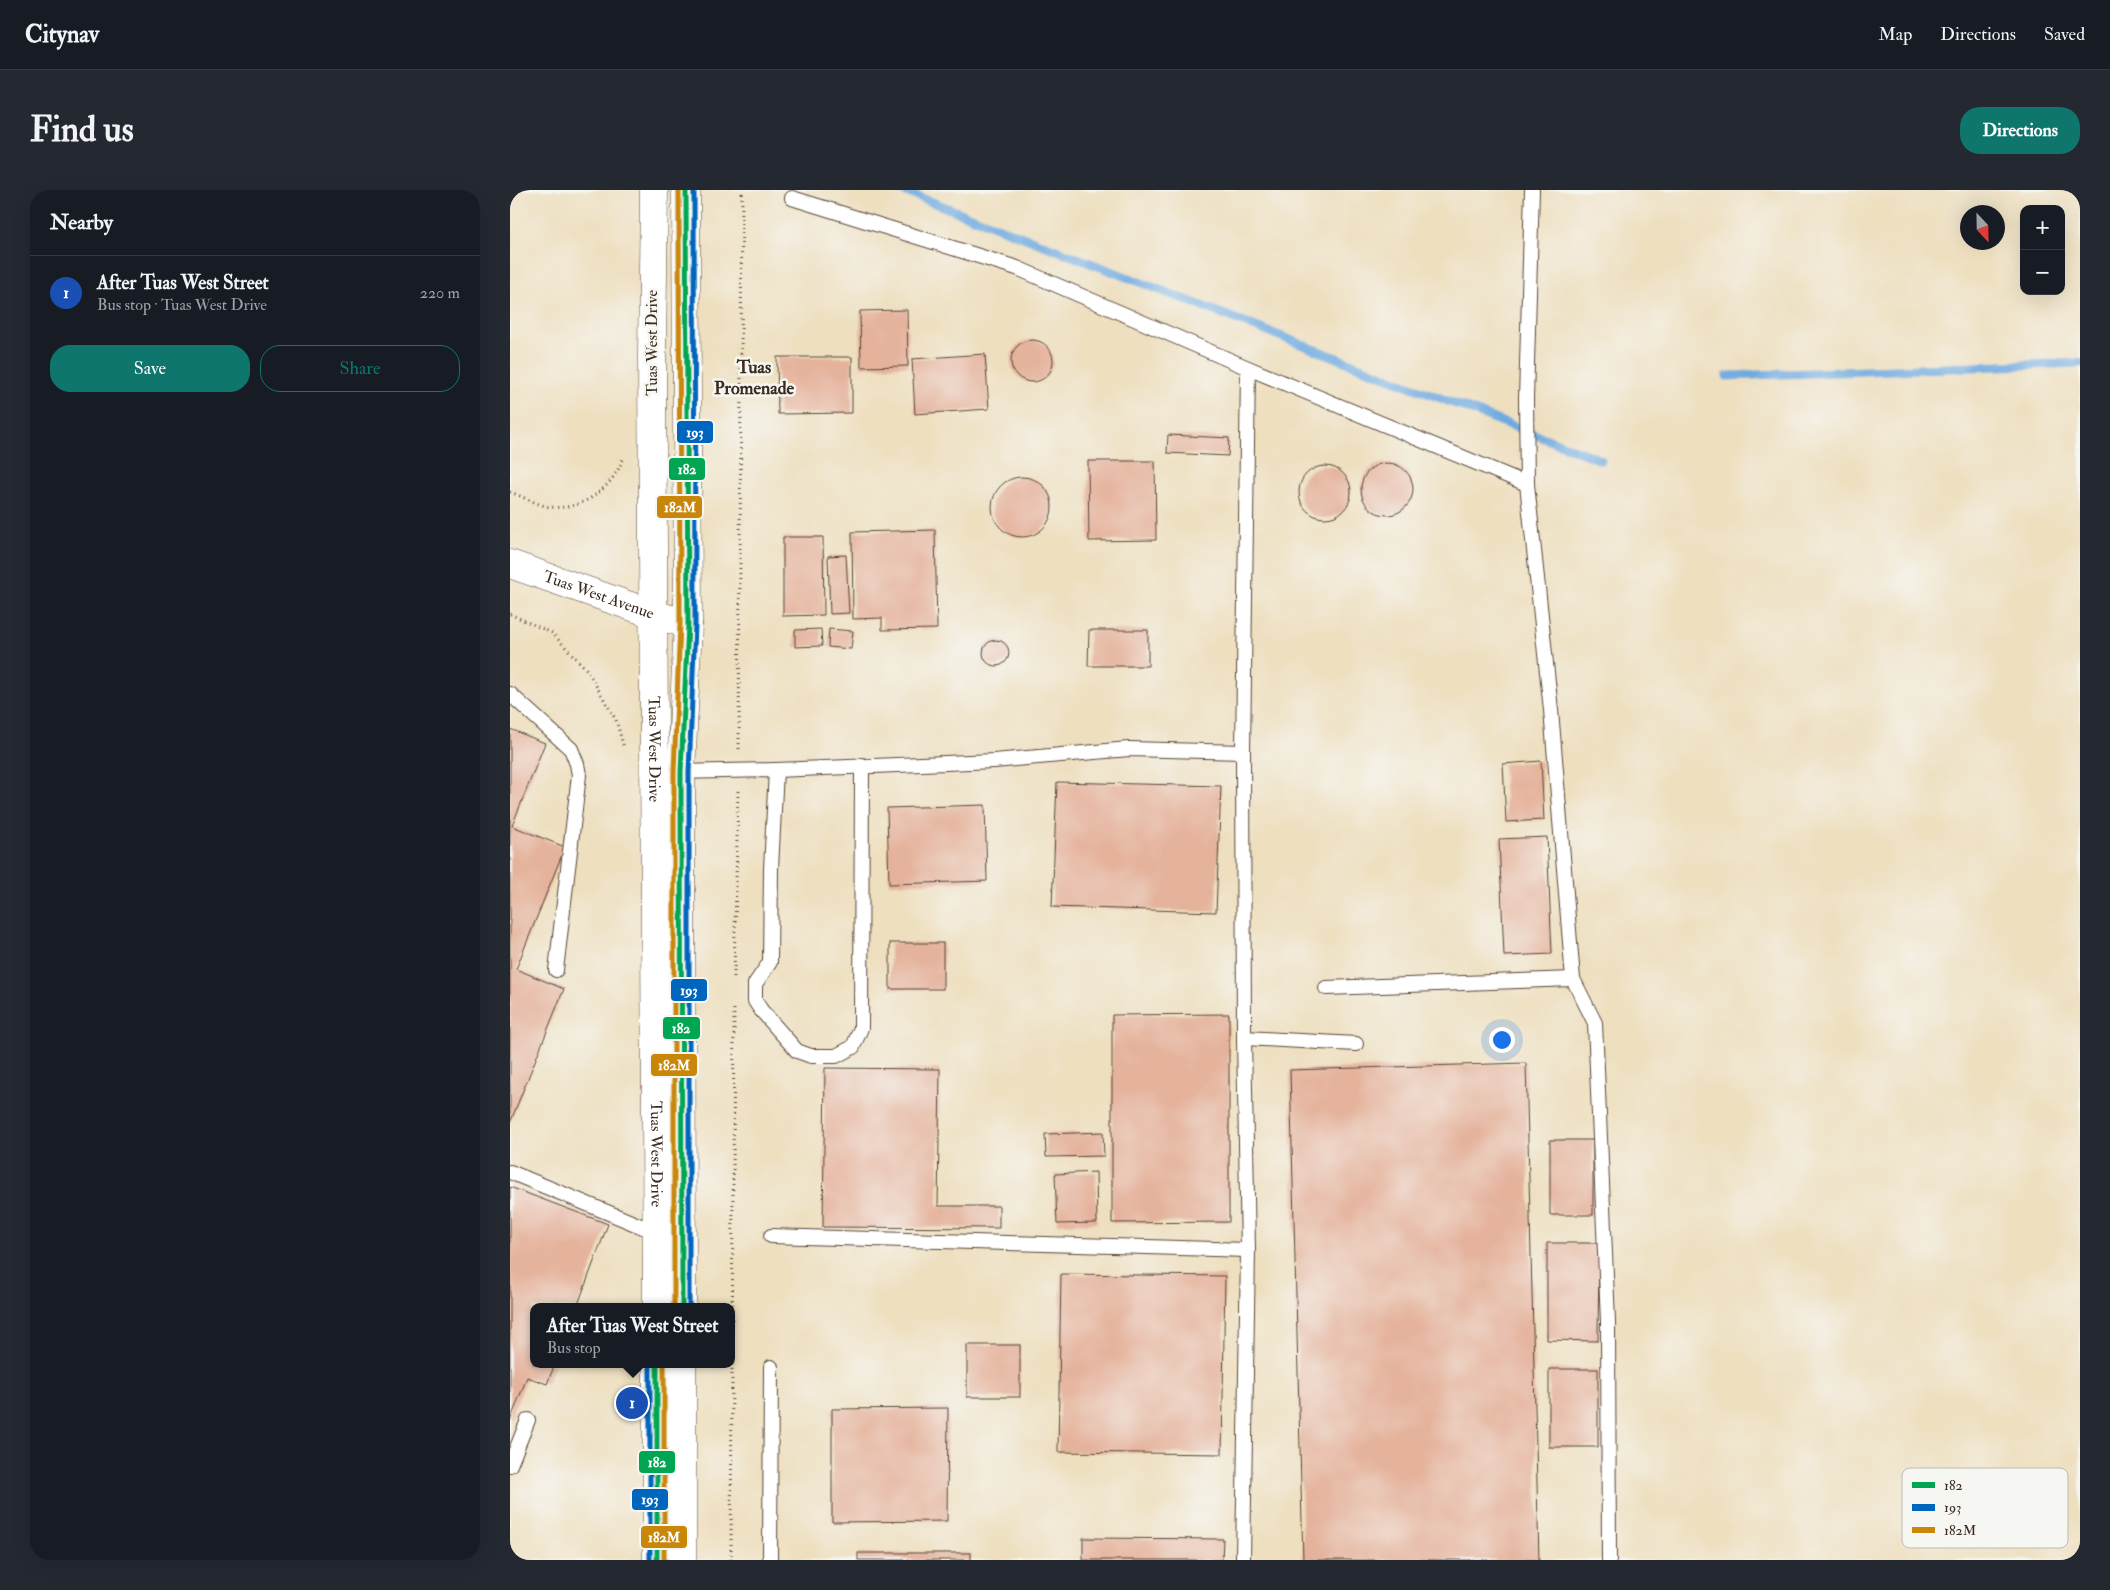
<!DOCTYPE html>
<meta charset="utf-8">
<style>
body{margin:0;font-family:"IM FELL Double Pica",serif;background:#242831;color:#f1f3f6}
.controls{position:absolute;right:15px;top:15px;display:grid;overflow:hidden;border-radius:10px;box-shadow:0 5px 20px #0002}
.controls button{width:45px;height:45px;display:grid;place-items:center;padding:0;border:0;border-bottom:1px solid #363941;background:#171b24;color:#f1f3f6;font:25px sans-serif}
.compass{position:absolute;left:1450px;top:15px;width:45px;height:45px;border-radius:50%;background:#171b24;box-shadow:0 5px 20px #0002;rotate:158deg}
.you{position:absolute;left:991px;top:849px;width:18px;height:18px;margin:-12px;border:4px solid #fff;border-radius:50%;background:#1a73e8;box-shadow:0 0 0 8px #1a73e833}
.badge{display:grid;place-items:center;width:32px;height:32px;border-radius:50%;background:#0f766e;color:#fff;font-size:16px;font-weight:700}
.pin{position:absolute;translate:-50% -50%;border:2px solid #fff;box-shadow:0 1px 5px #0006}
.popup{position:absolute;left:20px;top:1113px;width:205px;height:65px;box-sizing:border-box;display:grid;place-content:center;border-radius:10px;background:#171b24;filter:drop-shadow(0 1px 4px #0005);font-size:16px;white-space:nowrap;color:#9ea1a6}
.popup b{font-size:19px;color:#f1f3f6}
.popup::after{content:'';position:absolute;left:50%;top:100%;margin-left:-10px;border:10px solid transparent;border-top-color:#171b24}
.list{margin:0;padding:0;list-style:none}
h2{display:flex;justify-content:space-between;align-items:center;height:65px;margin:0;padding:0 20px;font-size:21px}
h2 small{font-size:16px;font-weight:400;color:#9ea1a6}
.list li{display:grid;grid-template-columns:32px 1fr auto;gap:15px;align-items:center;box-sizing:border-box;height:75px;padding:0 20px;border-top:1px solid #363941}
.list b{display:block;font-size:19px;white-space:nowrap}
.list p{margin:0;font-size:16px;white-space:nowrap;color:#9ea1a6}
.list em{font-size:16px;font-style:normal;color:#9ea1a6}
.actions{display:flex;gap:10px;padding:15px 20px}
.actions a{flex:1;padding:11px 0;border:1px solid #0f766e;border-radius:20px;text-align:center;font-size:18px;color:#0f766e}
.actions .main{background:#0f766e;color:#fff}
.map{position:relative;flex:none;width:1570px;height:1370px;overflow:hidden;border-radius:20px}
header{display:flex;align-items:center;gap:30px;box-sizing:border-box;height:70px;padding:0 25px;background:#171b24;border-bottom:1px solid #363941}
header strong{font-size:24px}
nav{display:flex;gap:28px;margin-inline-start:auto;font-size:18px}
.intro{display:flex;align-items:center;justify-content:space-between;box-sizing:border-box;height:120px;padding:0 30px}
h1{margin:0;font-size:35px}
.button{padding:12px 22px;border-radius:20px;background:#0f766e;color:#fff;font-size:18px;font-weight:700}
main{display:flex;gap:30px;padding:0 30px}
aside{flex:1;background:#171b24;border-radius:20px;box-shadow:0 5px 20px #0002}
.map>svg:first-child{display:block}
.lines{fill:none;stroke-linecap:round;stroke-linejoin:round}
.stream{stroke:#6eaae0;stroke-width:9}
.building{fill:#e5b39c}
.lane-casing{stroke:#564536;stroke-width:16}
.street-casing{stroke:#564536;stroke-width:29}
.secondary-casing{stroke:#564536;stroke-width:29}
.path{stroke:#564536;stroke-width:3;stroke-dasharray:1 4;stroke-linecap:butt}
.lane{stroke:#fff;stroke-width:14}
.street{stroke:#fff;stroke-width:28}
.secondary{stroke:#fff;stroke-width:28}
.bus-1-casing{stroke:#f6f6f2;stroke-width:9}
.bus-2-casing{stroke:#f6f6f2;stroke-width:9}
.bus-3-casing{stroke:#f6f6f2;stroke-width:9}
.bus-1{stroke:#00a651;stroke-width:5}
.bus-2{stroke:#0065bd;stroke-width:5}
.bus-3{stroke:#c88708;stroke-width:5}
.labels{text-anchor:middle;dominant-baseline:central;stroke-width:5;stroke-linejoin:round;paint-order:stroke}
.street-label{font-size:16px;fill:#3b2a1e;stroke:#f6f6f2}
.neighbourhood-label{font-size:18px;font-weight:bold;fill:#3b2a1e;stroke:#f6f6f2}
.key{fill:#f6f6f2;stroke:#beb9b2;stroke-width:1}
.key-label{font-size:14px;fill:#3b2a1e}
.line-badge{stroke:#f6f6f2;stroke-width:2}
.badge-label{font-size:14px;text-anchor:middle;font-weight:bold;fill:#fff}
</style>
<header>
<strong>Citynav</strong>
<nav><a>Map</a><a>Directions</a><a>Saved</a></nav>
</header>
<div class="intro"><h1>Find us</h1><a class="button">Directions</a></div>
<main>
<aside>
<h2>Nearby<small></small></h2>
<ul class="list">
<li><span class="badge" style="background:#1a4fb4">1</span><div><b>After Tuas West Street</b><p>Bus stop · Tuas West Drive</p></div><em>220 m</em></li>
</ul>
<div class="actions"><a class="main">Save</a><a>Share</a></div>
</aside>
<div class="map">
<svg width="1570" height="1370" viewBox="0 0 1570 1370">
<rect width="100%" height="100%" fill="#f6f6f2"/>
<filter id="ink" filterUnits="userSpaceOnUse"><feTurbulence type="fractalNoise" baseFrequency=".02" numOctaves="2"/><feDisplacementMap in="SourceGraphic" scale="10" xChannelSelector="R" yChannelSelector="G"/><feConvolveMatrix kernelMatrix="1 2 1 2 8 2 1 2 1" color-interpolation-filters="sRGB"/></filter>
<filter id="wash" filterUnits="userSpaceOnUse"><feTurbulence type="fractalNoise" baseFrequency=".0096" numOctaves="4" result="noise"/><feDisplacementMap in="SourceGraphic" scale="20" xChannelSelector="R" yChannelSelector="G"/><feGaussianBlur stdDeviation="1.12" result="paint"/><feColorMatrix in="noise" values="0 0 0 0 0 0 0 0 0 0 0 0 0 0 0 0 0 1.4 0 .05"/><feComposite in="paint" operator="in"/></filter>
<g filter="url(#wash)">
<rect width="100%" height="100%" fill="#eedfbf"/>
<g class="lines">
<g class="stream">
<path d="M391 0 1091 270"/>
<path d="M1217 186 1570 173"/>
</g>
</g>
<g id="blocks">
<g class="building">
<path d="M397 120 398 176 351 177 350 121Z"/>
<circle cx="522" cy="171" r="21"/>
<path d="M475 164 479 219 405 224 402 169Z"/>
<path d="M267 167H342V223L268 224Z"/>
<path d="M658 245 719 248 718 266 657 263Z"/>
<path d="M578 271H645L646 350 579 351Z"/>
<circle cx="877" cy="299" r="26"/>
<circle cx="815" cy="302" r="26"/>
<circle cx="512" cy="317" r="30"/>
<path d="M425 340 427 439 372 440V428L343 429 342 342Z"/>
<path d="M273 347H313L314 425 273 426Z"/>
<path d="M336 365 339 423 320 424 318 366Z"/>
<path d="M311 439 312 456 285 457V440Z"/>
<path d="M319 439 343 441 341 459 318 457Z"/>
<path d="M579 440H638V476H578Z"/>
<circle cx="486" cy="463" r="13"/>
<path d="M0 539 35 553 2 636 55 657 6 779 54 799 0 933Z"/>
<path d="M1031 571 1034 630 996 632 993 574Z"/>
<path d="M547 592 711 596 706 722 542 717Z"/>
<path d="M475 615 477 691 379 694 377 618Z"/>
<path d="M1037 647 1042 764 994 766 989 649Z"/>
<rect x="380" y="753" width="53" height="46"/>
<path d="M719 824V1032L602 1033V825Z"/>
<path d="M1016 873 1029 1370H793L780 880Z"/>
<path d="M315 878 430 879 428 1016H489V1038L313 1037Z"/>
<path d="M593 942 594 966 536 967 535 944Z"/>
<rect x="1040" y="950" width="43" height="75"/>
<path d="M586 982 587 1033 547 1034 545 984Z"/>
<path d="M0 997 98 1034 67 1117H23V1174H45L37 1194 17 1187 0 1231Z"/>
<path d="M1037 1053H1089L1088 1151 1037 1150Z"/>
<path d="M551 1084 715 1086 712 1264 548 1262Z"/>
<rect x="457" y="1155" width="53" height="52"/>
<rect x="1039" y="1179" width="49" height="78"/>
<path d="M438 1218 437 1331 322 1332V1219Z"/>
<path d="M573 1348 713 1349 712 1370H573Z"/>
<rect x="348" y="1363" width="113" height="7"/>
</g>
</g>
</g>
<g filter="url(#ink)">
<use href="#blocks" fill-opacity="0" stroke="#564536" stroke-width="1"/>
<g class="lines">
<g class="lane-casing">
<g id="lane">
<path d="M1022 0 1016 209 1017 294 1041 520 1063 789 1085 833 1098 1131 1099 1370"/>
<path d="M282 8 507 78 738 178 1017 294"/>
<path d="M0 504 61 559 67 574 69 585 46 780"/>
<path d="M266 580 261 679 260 772 245 794V811L251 820 287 861 301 866H326L343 857 351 838 352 575"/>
<path d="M167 582 266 580 484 571 619 559 733 562"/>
<path d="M816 798 1063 789"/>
<path d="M734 848 846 854"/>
<path d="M0 982 150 1044"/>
<path d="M261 1046 738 1060"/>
<path d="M0 1275 18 1230"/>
<path d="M260 1370 261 1177"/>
<path d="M733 1370 738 1060 734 848 733 562 738 178"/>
</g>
</g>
<g class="street-casing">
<g id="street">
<path id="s1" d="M0 374 143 424 178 434"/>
</g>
</g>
<g class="secondary-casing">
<g id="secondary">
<path id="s2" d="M144 0 142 166 147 1117"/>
<path d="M172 1117 171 582 178 434 176 0"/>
<path d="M147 1174V1370"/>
<path d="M172 1174V1370"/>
</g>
</g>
<g class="path">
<path d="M0 302C12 306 27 315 40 317 73 321 102 298 113 269"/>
<path d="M0 424 42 443 77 480 106 530 114 558"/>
<path d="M229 559 232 0"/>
<path d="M224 787 228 601"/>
<path d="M221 1370 224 818"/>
</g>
<use href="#lane" class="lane"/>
<use href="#street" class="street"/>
<use href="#secondary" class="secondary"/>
<g class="bus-1-casing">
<g id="bus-1">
<path d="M172 1117 171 582 178 434 176 0"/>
<path d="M147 1174V1370"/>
</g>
</g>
<g class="bus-2-casing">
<g id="bus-2">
<path d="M179 1117V582L185 434 184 0"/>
<path d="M140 1174V1370"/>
</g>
</g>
<g class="bus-3-casing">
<g id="bus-3">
<path d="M164 1117V582L170 434 169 0"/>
<path d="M154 1174V1370"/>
</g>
</g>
<use href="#bus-1" class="bus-1"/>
<use href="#bus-2" class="bus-2"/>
<use href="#bus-3" class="bus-3"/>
</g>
</g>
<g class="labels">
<g class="street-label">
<text transform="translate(142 153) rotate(-90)">Tuas West Drive</text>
<text stroke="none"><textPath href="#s1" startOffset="94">Tuas West Avenue</textPath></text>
<text stroke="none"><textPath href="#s2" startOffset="559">Tuas West Drive</textPath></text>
<text stroke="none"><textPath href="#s2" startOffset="964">Tuas West Drive</textPath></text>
</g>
<g class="neighbourhood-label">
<text x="244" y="177">Tuas<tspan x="244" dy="21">Promenade</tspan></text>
</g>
</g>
<rect x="1392" y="1278" width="166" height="80" rx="8" class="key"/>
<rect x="1402" y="1292" width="23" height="6" fill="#00a651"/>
<rect x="1402" y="1314" width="23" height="7" fill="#0065bd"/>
<rect x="1402" y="1337" width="23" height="6" fill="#c88708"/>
<g class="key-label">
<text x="1434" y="1300">182</text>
<text x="1434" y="1322">193</text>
<text x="1434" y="1345">182M</text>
</g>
<g class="line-badge">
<rect x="166" y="230" width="38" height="24" rx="5" fill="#0065bd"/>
<rect x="158" y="267" width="38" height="24" rx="5" fill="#00a651"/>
<rect x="146" y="305" width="47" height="24" rx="5" fill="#c88708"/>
<rect x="160" y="788" width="38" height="24" rx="5" fill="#0065bd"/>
<rect x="152" y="826" width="39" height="24" rx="5" fill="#00a651"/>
<rect x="140" y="863" width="48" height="24" rx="5" fill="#c88708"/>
<rect x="128" y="1260" width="38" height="24" rx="5" fill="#00a651"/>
<rect x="121" y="1298" width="38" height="23" rx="5" fill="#0065bd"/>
<rect x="130" y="1335" width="48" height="24" rx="5" fill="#c88708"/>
</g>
<g class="badge-label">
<text x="185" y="247">193</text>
<text x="177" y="284">182</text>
<text x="170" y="322">182M</text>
<text x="179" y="805">193</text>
<text x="171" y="843">182</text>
<text x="164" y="880">182M</text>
<text x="147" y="1277">182</text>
<text x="140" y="1314">193</text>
<text x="154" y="1352">182M</text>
</g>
</svg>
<div class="controls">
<button>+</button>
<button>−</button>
</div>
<svg class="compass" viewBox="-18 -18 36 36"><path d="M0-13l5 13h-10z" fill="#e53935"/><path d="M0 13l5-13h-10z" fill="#9ea1a6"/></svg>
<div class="you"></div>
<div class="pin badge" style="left:122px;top:1213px;background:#1a4fb4">1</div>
<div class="popup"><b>After Tuas West Street</b>Bus stop</div>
</div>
</main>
